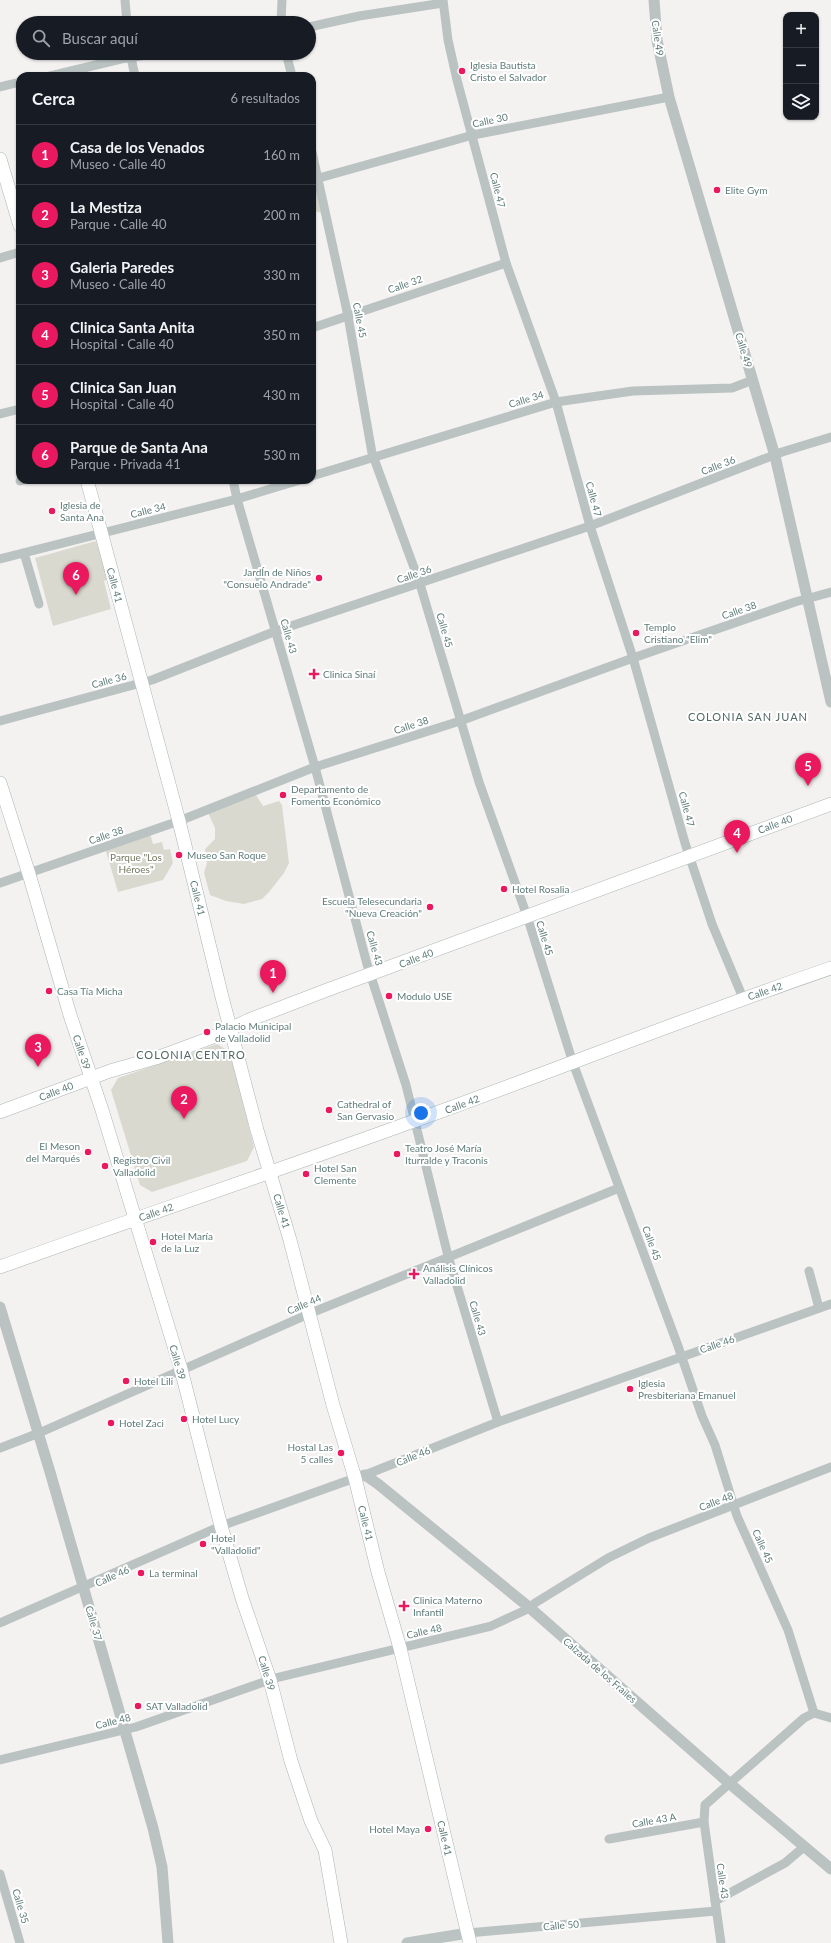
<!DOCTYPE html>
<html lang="es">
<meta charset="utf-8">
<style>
body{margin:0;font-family:Lato,sans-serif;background:#20242c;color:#f1f3f6}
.controls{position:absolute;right:12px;top:12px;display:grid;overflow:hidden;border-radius:8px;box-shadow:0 1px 3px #0004}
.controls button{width:36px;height:36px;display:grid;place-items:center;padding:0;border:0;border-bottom:1px solid #363941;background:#171b24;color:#f1f3f6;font:20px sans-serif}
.you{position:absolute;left:421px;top:1113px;width:14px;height:14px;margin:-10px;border:3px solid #fff;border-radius:50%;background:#1a73e8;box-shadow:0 0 0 6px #1a73e833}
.badge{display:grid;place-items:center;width:26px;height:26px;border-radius:50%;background:#ea195f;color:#fff;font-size:13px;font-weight:700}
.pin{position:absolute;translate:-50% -33px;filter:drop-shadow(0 1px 2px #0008)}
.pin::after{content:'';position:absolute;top:21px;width:14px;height:12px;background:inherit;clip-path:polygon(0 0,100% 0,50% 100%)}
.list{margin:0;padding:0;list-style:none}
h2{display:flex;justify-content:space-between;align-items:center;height:52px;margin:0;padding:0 16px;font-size:17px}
h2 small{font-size:13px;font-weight:400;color:#9ea1a6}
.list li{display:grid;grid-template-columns:26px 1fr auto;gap:12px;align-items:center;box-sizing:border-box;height:60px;padding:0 16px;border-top:1px solid #363941}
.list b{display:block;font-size:15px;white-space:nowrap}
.list p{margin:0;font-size:13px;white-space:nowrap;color:#9ea1a6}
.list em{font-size:13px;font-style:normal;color:#9ea1a6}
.icon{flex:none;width:22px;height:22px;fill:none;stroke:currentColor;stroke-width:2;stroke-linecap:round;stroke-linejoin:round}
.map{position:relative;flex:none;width:831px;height:1943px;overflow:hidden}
.search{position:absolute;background:#171b24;box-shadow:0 1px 3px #0004;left:16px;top:16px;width:300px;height:44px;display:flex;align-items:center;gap:10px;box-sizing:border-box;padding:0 14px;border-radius:22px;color:#9ea1a6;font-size:15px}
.panel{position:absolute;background:#171b24;box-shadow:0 1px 3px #0004;left:16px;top:72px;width:300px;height:412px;border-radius:12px}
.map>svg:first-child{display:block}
.green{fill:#d9d9cf}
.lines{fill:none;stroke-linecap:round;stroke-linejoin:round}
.secondary-casing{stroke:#aab6b5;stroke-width:14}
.minor{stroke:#bac3c2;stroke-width:9}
.tertiary{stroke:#bac3c2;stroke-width:11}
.secondary{stroke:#fff;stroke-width:13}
.poi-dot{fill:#ea195f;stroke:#fff;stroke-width:1.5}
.labels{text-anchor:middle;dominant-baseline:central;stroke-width:4;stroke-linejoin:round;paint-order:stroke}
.street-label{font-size:10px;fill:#5e7c79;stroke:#fff}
.poi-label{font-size:10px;fill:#5e7c79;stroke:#fff;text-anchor:start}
.park-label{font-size:10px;fill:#747961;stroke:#fff}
.neighbourhood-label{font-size:11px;letter-spacing:1px;fill:#506764;stroke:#fff}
</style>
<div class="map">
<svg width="831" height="1943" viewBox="0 0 831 1943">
<rect width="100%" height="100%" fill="#f4f2f0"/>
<g class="green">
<path d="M312 173 321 213 312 210Z"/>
<path d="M96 541 108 579 104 581 111 609 53 626 35 558Z"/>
<path d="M256 795 263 806 279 801 282 805 289 863 284 873 269 892 262 899 244 904 226 901 210 895 204 873 207 863 205 849 215 839V828L208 813Z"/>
<path d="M150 833 153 844 162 842 164 850 170 849 173 863 163 880 118 892 105 848Z"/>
<path d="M217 1044 230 1052 254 1147 247 1161 152 1192 140 1185 111 1090 118 1078Z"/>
</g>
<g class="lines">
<g class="secondary-casing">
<g id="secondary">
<path d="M0 159 20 226"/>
<path d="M87 480 179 821 222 997 257 1130 290 1240 333 1405 355 1478 378 1572 400 1648 470 1943"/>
<path d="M0 783 29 874 70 1015 102 1110 181 1369 221 1526 242 1598 270 1680 291 1761 311 1821 325 1850 341 1943"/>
<path d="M0 1112 110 1071 159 1057 213 1037 249 1020 327 990 831 804"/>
<path d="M0 1267C138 1217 277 1171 414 1121 553 1071 691 1016 831 968"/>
</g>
</g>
<g class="minor">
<path d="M125 0 127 23"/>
<path d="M443 0 448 40 457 80 506 263 556 402 590 526 633 658 685 843 712 924 743 998"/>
<path d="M281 23 282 0"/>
<path d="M309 27 359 16 443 3"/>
<path d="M130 53 135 76"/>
<path d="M286 53 292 76"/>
<path d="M50 76 121 59 158 53"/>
<path d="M0 87 20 82"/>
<path d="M312 152 348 316 372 453 420 584 479 782 527 916 573 1063 678 1346 702 1416 715 1445 737 1516 788 1630 814 1713"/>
<path d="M319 178 473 135 669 97"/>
<path d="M0 258 20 252"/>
<path d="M312 328 506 263"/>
<path d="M0 414 20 409"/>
<path d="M312 476 556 402 633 391 732 388 753 380"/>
<path d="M233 480 237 499 315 767 367 964 406 1085 448 1256 498 1422"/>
<path d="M20 481 23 480"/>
<path d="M24 553 39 604"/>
<path d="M0 559 237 499 300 480"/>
<path d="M0 721 152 680 276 631 590 526 782 452 831 437"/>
<path d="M0 883 179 821 315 767 460 721 633 658 795 602 831 592"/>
<path d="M809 1271 819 1308"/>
<path d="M0 1448 39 1433 311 1313 619 1188"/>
<path d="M365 1475 498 1422 831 1304"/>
<path d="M0 1623 221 1526 355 1478"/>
<path d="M0 1760 136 1727 275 1678 491 1626 530 1608 535 1603 608 1558 649 1538 831 1467"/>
<path d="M609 1839 704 1822"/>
<path d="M0 1874 20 1943"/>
<path d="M715 1901 785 1863 805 1846"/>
<path d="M468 1933 716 1911"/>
<path d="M721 1943 704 1822 705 1805 804 1718 814 1713 831 1718"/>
</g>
<g class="tertiary">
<path d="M654 0 657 40 669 97 775 456 831 702"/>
<path d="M0 1307 50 1472 153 1828 162 1867 168 1943"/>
<path d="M355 1478 365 1475 378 1484 530 1608 729 1783 831 1869"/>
<path d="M407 1943 468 1933"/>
</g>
<use href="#secondary" class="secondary"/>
</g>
<g class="poi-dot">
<circle cx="462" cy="71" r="4"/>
<circle cx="717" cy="190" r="4"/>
<circle cx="52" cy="511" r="4"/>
<circle cx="319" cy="578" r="4"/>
<circle cx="636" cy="633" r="4"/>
<path d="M312 668h4v4h4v4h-4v4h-4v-4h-4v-4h4z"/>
<circle cx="283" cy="795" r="4"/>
<circle cx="179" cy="855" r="4"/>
<circle cx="504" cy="889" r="4"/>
<circle cx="430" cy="907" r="4"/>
<circle cx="49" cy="991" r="4"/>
<circle cx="389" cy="996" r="4"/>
<circle cx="207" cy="1032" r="4"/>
<circle cx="329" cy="1110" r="4"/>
<circle cx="88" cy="1152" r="4"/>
<circle cx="397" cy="1154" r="4"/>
<circle cx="105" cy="1166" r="4"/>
<circle cx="306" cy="1174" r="4"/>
<circle cx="153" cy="1242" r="4"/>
<path d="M412 1268h4v4h4v4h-4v4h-4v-4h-4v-4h4z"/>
<circle cx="126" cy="1381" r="4"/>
<circle cx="630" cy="1389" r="4"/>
<circle cx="184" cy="1419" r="4"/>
<circle cx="111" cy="1423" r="4"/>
<circle cx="341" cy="1453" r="4"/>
<circle cx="203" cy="1544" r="4"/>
<circle cx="141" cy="1573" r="4"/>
<path d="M402 1600h4v4h4v4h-4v4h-4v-4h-4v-4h4z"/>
<circle cx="138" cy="1706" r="4"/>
<circle cx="428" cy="1829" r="4"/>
</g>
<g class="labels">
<g class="street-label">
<text transform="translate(658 38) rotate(82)">Calle 49</text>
<text transform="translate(490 120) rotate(-12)">Calle 30</text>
<text transform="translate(498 190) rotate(76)">Calle 47</text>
<text transform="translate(405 284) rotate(-19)">Calle 32</text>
<text transform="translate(360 320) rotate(79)">Calle 45</text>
<text transform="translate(744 350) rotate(73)">Calle 49</text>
<text transform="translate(526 399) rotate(-17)">Calle 34</text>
<text transform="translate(718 465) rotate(-21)">Calle 36</text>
<text transform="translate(594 499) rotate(75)">Calle 47</text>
<text transform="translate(148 510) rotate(-14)">Calle 34</text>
<text transform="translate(414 574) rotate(-19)">Calle 36</text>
<text transform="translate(115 585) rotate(75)">Calle 41</text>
<text transform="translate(739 610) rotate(-19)">Calle 38</text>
<text transform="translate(445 630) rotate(74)">Calle 45</text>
<text transform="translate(289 636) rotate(74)">Calle 43</text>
<text transform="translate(109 680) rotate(-15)">Calle 36</text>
<text transform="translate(411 725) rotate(-18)">Calle 38</text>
<text transform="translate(687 809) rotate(75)">Calle 47</text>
<text transform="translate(775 824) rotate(-20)">Calle 40</text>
<text transform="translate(106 835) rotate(-19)">Calle 38</text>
<text transform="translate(198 898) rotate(76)">Calle 41</text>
<text transform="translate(545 938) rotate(73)">Calle 45</text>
<text transform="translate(375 948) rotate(74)">Calle 43</text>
<text transform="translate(416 958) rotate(-21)">Calle 40</text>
<text transform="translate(765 991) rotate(-19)">Calle 42</text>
<text transform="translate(82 1052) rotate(71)">Calle 39</text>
<text transform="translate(56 1091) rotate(-21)">Calle 40</text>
<text transform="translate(462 1104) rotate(-20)">Calle 42</text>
<text transform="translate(282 1211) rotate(73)">Calle 41</text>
<text transform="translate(156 1212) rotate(-19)">Calle 42</text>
<text transform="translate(652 1243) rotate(70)">Calle 45</text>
<text transform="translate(304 1304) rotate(-23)">Calle 44</text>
<text transform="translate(478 1318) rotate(74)">Calle 43</text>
<text transform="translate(717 1344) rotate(-19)">Calle 46</text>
<text transform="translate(178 1362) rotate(74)">Calle 39</text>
<text transform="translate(413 1456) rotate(-22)">Calle 46</text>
<text transform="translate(716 1501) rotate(-21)">Calle 48</text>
<text transform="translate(366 1523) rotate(76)">Calle 41</text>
<text transform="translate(763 1546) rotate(66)">Calle 45</text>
<text transform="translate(112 1576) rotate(-24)">Calle 46</text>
<text transform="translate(94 1623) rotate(74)">Calle 37</text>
<text transform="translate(424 1631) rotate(-13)">Calle 48</text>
<text transform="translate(600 1670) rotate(41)">Calzada de los Frailes</text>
<text transform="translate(267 1673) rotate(73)">Calle 39</text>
<text transform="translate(113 1721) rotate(-14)">Calle 48</text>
<text transform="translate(654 1820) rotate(-10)">Calle 43 A</text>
<text transform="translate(445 1838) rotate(77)">Calle 41</text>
<text transform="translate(723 1881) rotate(82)">Calle 43</text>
<text transform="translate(21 1906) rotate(74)">Calle 35</text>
<text transform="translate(561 1925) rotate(-5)">Calle 50</text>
</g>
<g class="poi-label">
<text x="470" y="65">Iglesia Bautista<tspan x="470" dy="12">Cristo el Salvador</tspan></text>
<text x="725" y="190">Elite Gym</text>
<text x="60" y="505">Iglesia de<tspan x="60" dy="12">Santa Ana</tspan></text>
<text x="311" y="572" text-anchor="end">JardÍn de Niños<tspan x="311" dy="12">"Consuelo Andrade"</tspan></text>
<text x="644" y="627">Templo<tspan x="644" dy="12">Cristiano "Elim"</tspan></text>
<text x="323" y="674">Clinica Sinaí</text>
<text x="291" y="789">Departamento de<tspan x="291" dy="12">Fomento Económico</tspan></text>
<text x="187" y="855">Museo San Roque</text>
<text x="512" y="889">Hotel Rosalia</text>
<text x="422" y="901" text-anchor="end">Escuela Telesecundaria<tspan x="422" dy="12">"Nueva Creación"</tspan></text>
<text x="57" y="991">Casa Tía Micha</text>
<text x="397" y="996">Modulo USE</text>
<text x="215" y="1026">Palacio Municipal<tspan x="215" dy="12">de Valladolid</tspan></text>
<text x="337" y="1104">Cathedral of<tspan x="337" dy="12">San Gervasio</tspan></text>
<text x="80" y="1146" text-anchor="end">El Meson<tspan x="80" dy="12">del Marqués</tspan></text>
<text x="405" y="1148">Teatro José María<tspan x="405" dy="12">Iturralde y Traconis</tspan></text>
<text x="113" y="1160">Registro Civil<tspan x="113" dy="12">Valladolid</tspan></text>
<text x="314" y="1168">Hotel San<tspan x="314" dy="12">Clemente</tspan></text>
<text x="161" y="1236">Hotel María<tspan x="161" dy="12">de la Luz</tspan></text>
<text x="423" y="1268">Análisis Clínicos<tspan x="423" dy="12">Valladolid</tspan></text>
<text x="134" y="1381">Hotel Lili</text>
<text x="638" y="1383">Iglesia<tspan x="638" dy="12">Presbiteriana Emanuel</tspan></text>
<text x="192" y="1419">Hotel Lucy</text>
<text x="119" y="1423">Hotel Zaci</text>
<text x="333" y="1447" text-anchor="end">Hostal Las<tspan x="333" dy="12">5 calles</tspan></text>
<text x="211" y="1538">Hotel<tspan x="211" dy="12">"Valladolid"</tspan></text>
<text x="149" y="1573">La terminal</text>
<text x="413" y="1600">Clinica Materno<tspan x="413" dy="12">Infantil</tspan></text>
<text x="146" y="1706">SAT Valladolid</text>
<text x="420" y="1829" text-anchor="end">Hotel Maya</text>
</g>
<g class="park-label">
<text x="136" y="857">Parque "Los<tspan x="136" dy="12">Héroes"</tspan></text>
</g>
<g class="neighbourhood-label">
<text x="748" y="716">COLONIA SAN JUAN</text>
<text x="191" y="1054">COLONIA CENTRO</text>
</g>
</g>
</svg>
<div class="controls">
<button>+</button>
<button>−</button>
<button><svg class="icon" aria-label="layers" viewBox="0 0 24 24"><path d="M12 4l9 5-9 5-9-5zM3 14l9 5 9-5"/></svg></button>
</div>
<div class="you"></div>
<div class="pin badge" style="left:273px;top:993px">1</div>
<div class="pin badge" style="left:184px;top:1119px">2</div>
<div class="pin badge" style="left:38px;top:1067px">3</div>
<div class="pin badge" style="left:737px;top:853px">4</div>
<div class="pin badge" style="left:808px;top:786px">5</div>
<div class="pin badge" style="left:76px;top:595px">6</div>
<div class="search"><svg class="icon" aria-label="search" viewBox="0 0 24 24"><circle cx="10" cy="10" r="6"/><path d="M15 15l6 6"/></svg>Buscar aquí</div>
<section class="panel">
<h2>Cerca<small>6 resultados</small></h2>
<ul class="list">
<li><span class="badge">1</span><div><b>Casa de los Venados</b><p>Museo · Calle 40</p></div><em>160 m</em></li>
<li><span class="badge">2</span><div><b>La Mestiza</b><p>Parque · Calle 40</p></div><em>200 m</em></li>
<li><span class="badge">3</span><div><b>Galeria Paredes</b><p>Museo · Calle 40</p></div><em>330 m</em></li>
<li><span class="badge">4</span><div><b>Clinica Santa Anita</b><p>Hospital · Calle 40</p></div><em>350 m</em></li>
<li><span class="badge">5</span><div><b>Clinica San Juan</b><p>Hospital · Calle 40</p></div><em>430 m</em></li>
<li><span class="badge">6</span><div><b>Parque de Santa Ana</b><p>Parque · Privada 41</p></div><em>530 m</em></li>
</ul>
</section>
</div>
